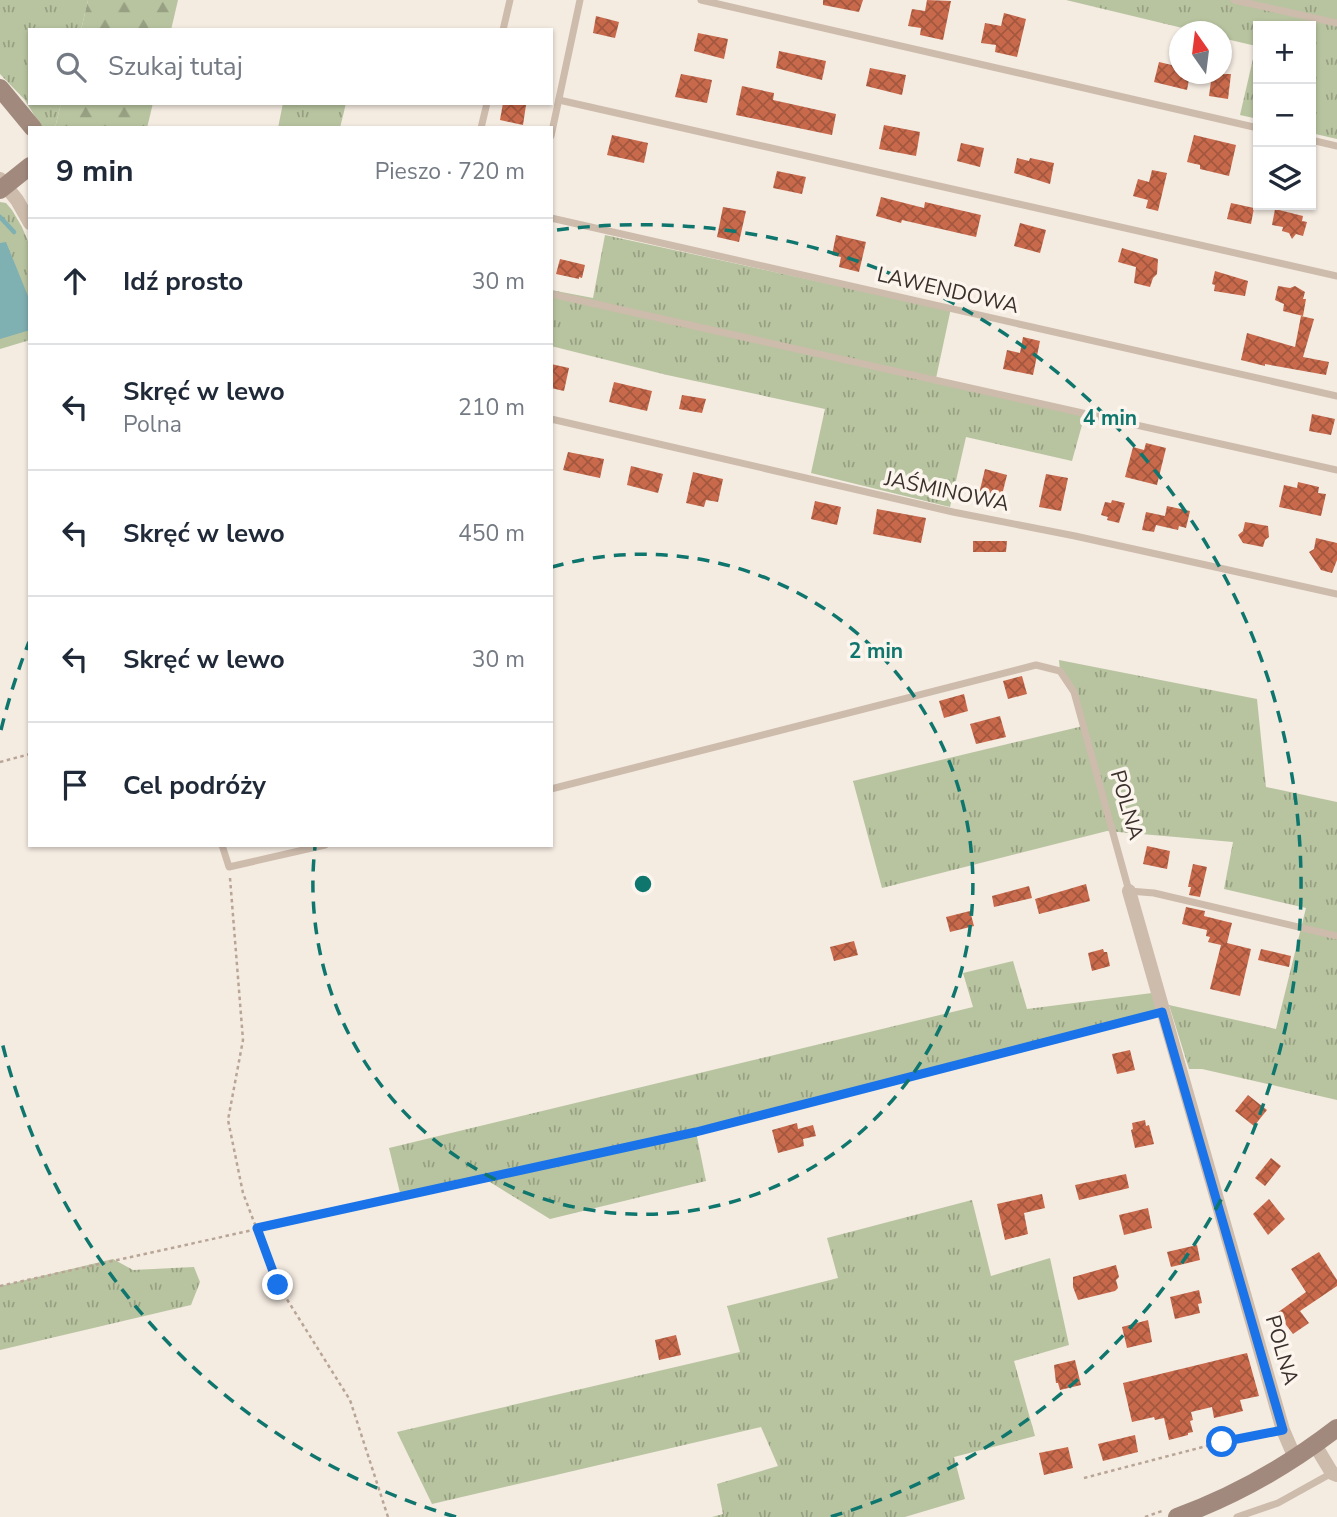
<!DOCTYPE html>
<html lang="pl">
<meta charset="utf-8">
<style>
body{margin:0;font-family:"Nunito Sans",sans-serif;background:#f6f6f7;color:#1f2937}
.controls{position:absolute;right:21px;top:21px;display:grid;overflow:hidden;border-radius:0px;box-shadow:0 2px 5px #0004}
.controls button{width:63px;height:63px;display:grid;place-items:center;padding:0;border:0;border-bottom:2px solid #e0e1e3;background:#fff;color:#1f2937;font:35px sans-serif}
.compass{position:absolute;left:1169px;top:21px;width:63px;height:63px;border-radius:50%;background:#fff;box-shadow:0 2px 5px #0004;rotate:346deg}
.stop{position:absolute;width:21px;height:21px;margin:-16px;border:5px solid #1a73e8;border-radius:50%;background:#fff}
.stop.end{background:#1a73e8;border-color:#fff;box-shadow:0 2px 7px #0008}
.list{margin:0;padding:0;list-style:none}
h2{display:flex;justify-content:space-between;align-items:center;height:91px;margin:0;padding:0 28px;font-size:30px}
h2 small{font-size:23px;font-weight:400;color:#747a83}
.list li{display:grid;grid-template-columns:46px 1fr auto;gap:21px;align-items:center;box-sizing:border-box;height:126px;padding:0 28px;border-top:2px solid #e0e1e3}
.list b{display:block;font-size:26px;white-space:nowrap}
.list p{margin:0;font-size:23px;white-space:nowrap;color:#747a83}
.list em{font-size:23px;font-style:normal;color:#747a83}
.icon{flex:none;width:38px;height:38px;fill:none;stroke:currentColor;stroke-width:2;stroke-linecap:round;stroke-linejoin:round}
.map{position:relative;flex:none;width:1337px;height:1517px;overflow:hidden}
.search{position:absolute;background:#fff;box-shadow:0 2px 5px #0004;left:28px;top:28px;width:525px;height:77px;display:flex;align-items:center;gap:18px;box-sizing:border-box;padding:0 24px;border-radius:0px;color:#747a83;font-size:26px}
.panel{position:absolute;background:#fff;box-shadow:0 2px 5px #0004;left:28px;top:126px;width:525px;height:721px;border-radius:0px}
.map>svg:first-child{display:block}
.grass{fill:url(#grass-tufts)}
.forest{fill:url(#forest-firs)}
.water{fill:#7fb0b2}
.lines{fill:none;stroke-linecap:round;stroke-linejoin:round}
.stream{stroke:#7fb0b2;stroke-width:4.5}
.building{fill:url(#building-cross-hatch)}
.path{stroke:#b9a596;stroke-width:2.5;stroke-dasharray:3.5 3.5;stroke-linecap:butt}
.lane{stroke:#cdbbac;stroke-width:7}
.street{stroke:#cdbbac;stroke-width:14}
.secondary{stroke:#a18a7d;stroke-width:18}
.route{stroke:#1a73e8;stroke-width:9}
.ring{fill:none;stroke:#0f766e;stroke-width:3.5;stroke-dasharray:12 9}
.labels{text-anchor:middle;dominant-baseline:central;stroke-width:7;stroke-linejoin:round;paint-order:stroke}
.street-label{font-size:21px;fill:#3b302b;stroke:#fbf5ee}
.centre{fill:#0f766e;stroke:#fbf5ee;stroke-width:3.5}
.ring-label{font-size:21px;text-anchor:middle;font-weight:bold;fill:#0f766e;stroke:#fbf5ee;stroke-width:7;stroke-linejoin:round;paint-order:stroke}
</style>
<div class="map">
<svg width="1337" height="1517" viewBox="0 0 1337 1517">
<defs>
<pattern id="grass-tufts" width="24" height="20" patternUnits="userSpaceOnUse" patternTransform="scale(1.75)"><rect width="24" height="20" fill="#b8c4a0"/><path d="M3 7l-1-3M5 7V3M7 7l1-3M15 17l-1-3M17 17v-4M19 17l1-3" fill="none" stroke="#97a083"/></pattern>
<pattern id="forest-firs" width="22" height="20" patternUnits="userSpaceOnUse" patternTransform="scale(1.75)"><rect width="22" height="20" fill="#b8c4a0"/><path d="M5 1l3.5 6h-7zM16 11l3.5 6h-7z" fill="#97a083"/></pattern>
<pattern id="building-cross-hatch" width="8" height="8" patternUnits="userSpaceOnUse" patternTransform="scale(1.75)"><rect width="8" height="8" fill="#c8694b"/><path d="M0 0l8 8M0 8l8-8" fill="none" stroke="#a4573f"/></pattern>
</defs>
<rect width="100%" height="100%" fill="#f4ebe1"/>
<g class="grass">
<path d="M0 0H88L81 30H30V103H61L55 128H42L25 100 0 74Z"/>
<path d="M1066 0H1337V139L1311 133V26H1258V119L1240 115 1256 46 1222 38V32L1195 31Z"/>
<path d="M283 103H346L340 128H278Z"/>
<path d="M0 202 6 203 12 210 22 227 30 246V340L0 349Z"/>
<path d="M605 235 894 298 951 308 935 383 1085 414 1072 461 966 437 950 507 811 473 825 409 667 375 551 346V290L593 298Z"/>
<path d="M1059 660 1257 699 1266 787 1337 802V1100L1202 1069H1189L1169 1005 1276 1029 1306 908 1224 889 1233 842 1107 831 882 888 853 781 1083 726 1074 692 1060 671Z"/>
<path d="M1013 961 1027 1009 1152 993 1162 1012 696 1132 706 1181 550 1219 485 1179 401 1197 389 1148 973 1007 963 973Z"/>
<path d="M972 1200 991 1276 1050 1258 1069 1345 1014 1361 1035 1436 954 1457 965 1499 905 1517H712L723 1514 717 1484 778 1466 761 1427 432 1504 397 1432 740 1352 727 1306 838 1278 827 1238Z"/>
<path d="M113 1259 133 1270 194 1267 200 1282 191 1305 0 1350V1286Z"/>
</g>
<g class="forest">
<path d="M88 0H178L171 30H81Z"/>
<path d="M61 103H153L147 128H55Z"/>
</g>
<path class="water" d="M6 242 30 301V330L0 339V243Z"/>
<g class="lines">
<path class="stream" d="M0 217 14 232"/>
</g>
<g class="building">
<path d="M823 0H863L859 12 823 5Z"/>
<path d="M927 0 951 1 943 40 920 35 921 28 908 26 912 9 925 11Z"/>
<path d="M1004 13 1026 19 1017 57 995 52 996 45 981 43 985 23 1001 26Z"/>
<path d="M596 16 619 22 615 38 593 33Z"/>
<path d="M698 33 728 39 724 59 694 51Z"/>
<path d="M779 51 826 61 822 80 776 68Z"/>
<path d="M1159 62 1180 67V74H1190L1187 90 1154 82Z"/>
<path d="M870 68 906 75 902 95 866 86Z"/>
<path d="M681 74 712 80 707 103 675 97Z"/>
<path d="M1212 74H1231L1228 99 1209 96Z"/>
<path d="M742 86 774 93 773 100 836 114 832 135 736 115Z"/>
<path d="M503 103 526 105 523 125 500 120Z"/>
<path d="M884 125 920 132 916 156 879 149Z"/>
<path d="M612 135 648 143 644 163 607 155Z"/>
<path d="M1194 135 1236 145 1229 176 1200 169V165L1187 162Z"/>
<path d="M961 143 984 148 980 167 957 161Z"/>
<path d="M1017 158 1029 161 1030 158 1054 163 1050 184 1014 173Z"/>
<path d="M1152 170 1167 173 1158 211 1146 208 1148 200 1133 196 1138 179 1149 182Z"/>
<path d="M777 171 806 177 802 194 773 188Z"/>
<path d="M881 197 924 208 925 202 981 215 976 237 902 220 901 223 876 216Z"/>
<path d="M1231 203 1254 208 1251 224 1227 219Z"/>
<path d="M723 207 746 211 739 242 717 237Z"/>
<path d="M1275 209 1303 216 1302 221 1307 222 1303 236 1296 234 1292 239 1289 233 1282 231 1283 227 1272 225Z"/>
<path d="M1020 223 1046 230 1040 253 1014 246Z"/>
<path d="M836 235 866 242 859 272 839 267 841 257 832 255Z"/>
<path d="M1122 248 1158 259 1157 274 1153 278 1150 287 1134 283 1136 267 1118 262Z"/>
<path d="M560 259 585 265 582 278 579 277V279L556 274Z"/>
<path d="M1215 271 1248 281 1245 296 1214 291 1215 285 1212 284Z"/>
<path d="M1278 286 1290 288 1295 286 1305 292 1303 299H1306L1303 316 1283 311 1284 304 1275 300Z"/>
<path d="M1301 316 1314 319 1303 357 1329 362 1326 375 1265 364V366L1241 360 1247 333 1295 347Z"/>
<path d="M1023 337 1040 341 1033 375 1003 369 1007 350 1020 353Z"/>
<path d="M551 364 569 368 564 391 551 388Z"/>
<path d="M614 382 652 391 647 411 609 402Z"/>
<path d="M682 395 706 399 702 413 679 409Z"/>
<path d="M1312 414 1335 419 1331 435 1309 431Z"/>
<path d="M1146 443 1166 448 1157 485 1125 477 1133 447 1144 450Z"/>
<path d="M568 452 604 459 600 478 563 470Z"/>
<path d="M631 466 663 474 658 493 627 485Z"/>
<path d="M985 469 1007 475 1001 499 979 494Z"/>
<path d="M693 472 723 479 718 502 706 500 704 507 686 503Z"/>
<path d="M1046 474 1068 478 1061 511 1039 507Z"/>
<path d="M1298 482 1319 487 1318 493 1326 494 1321 516 1279 507 1284 485 1297 488Z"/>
<path d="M1112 500 1125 503 1119 523 1107 520 1108 517 1101 515 1105 502 1111 503Z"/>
<path d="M815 501 841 507 837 525 811 519Z"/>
<path d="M1167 506 1190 511 1186 528 1179 526 1178 530 1156 525 1154 532 1142 530 1146 512 1165 516Z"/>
<path d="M877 509 926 518 921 543 873 534Z"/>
<path d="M1245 522 1268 526 1269 537 1265 540 1263 547 1243 543 1238 535 1243 531Z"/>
<path d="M1316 538 1337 543V560L1332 573 1321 570 1309 552 1314 549Z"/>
<path d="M973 541H1007L1006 552H973Z"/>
<path d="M1022 676 1027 694 1008 699 1003 681Z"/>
<path d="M964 694 968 711 944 718 939 701Z"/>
<path d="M1000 716 1006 737 976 744 970 724Z"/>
<path d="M1147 846 1170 851 1167 869 1143 864Z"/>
<path d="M1193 864 1207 867 1200 897 1189 895 1191 887H1188Z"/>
<path d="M1086 884 1090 901 1039 914 1035 899Z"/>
<path d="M1029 886 1032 898 994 907 992 896Z"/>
<path d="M1186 907 1205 911 1204 916 1232 923 1227 943 1251 949 1240 996 1210 989 1221 945 1208 942 1210 937 1206 936 1207 930 1182 924Z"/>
<path d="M970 911 974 926 950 932 946 917Z"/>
<path d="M854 941 858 955 834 961 830 947Z"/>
<path d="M1103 949 1104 952H1107L1110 966 1092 971 1088 953Z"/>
<path d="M1261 949 1291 956 1289 967 1258 960Z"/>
<path d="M1130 1050 1135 1070 1117 1074 1112 1054Z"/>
<path d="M1248 1095 1267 1110 1254 1126 1235 1111Z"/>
<path d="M1145 1120 1146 1126 1149 1125 1154 1144 1135 1148 1131 1130 1133 1129 1132 1123Z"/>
<path d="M797 1123 798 1129 813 1125 816 1136 803 1139 804 1146 778 1153 772 1130Z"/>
<path d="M1271 1158 1281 1166 1265 1186 1255 1178Z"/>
<path d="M1126 1174 1129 1188 1079 1200 1075 1185Z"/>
<path d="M1042 1194 1045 1208 1024 1213 1028 1234 1005 1240 997 1204Z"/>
<path d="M1269 1199 1285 1219 1268 1235 1253 1214Z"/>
<path d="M1148 1208 1152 1228 1124 1235 1119 1215Z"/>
<path d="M1197 1245 1200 1260 1171 1267 1167 1252Z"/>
<path d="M1319 1252 1337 1280V1286L1300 1311 1309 1323 1293 1334 1277 1313 1306 1292 1291 1269Z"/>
<path d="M1116 1265 1119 1277 1116 1280 1118 1288 1115 1291 1078 1300 1073 1287V1277Z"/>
<path d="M1199 1290 1202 1303 1198 1304 1200 1313 1175 1319 1170 1297Z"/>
<path d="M1148 1320 1152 1342 1127 1348 1122 1327Z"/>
<path d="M676 1335 681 1355 659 1360 655 1340Z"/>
<path d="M1247 1353 1259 1396 1240 1400 1243 1411 1214 1418 1212 1407 1191 1412 1193 1420 1190 1421 1193 1432 1188 1433V1435L1169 1440 1164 1418 1155 1420 1154 1417 1132 1422 1123 1383Z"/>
<path d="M1075 1360 1081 1385 1060 1390 1058 1383H1056L1054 1365Z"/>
<path d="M1135 1435 1138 1452 1103 1461 1098 1444Z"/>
<path d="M1068 1447 1073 1468 1044 1475 1039 1453Z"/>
</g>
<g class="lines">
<g class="path">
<path d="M0 762 30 754"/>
<path d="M230 878 243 1040 228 1120 243 1193 278 1285 350 1400 388 1517"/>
<path d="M0 1286 696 1132 1152 1014"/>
<path d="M1084 1478 1222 1442 1271 1432"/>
<path d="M1145 1517 1162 1511"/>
</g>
<g class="lane">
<path d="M701 0 1258 128"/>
<path d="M1234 0 1337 23"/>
<path d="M503 30 510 0"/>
<path d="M559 100 1337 276"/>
<path d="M481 128 487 103"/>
<path d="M551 136 580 0"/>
<path d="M1311 140 1337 146"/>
<path d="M551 218 1337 396"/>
<path d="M551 294 1337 470"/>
<path d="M551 419 953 512 1075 536 1337 594"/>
<path d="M551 789 1036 665 1060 671 1074 692 1129 891 1154 893 1337 936"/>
<path d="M222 845 229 867 325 845"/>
<path d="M1237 1517 1278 1503 1332 1473"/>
</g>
<g class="street">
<path d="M0 179 17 200 30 223"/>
<path d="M1129 891 1283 1430 1295 1458"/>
<path d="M1315 1445 1332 1473 1337 1475"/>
</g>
<g class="secondary">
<path d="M0 88 33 128"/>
<path d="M0 190 30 166"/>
<path d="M1177 1517C1235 1496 1289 1465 1337 1428"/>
</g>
</g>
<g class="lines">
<path class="route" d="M278 1285 257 1228 696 1132 1162 1012 1283 1430 1222 1442"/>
</g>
<g class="ring">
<path d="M552 567A330 330 0 1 1 315 847"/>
<path d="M456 1517A660 660 0 0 1 1 1038M1 730A660 660 0 0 1 29 642M557 230A660 660 0 0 1 830 1517"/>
</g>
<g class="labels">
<g class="street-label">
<text transform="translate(948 290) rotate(13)">LAWENDOWA</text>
<text transform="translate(947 491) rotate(12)">JAŚMINOWA</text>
<text transform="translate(1127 805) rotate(74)">POLNA</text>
<text transform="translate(1282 1350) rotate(74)">POLNA</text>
</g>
</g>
<circle cx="643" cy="884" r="10" class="centre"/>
<g class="ring-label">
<text x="1110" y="425">4 min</text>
<text x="876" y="658">2 min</text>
</g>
</svg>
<div class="controls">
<button>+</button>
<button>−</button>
<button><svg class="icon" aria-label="layers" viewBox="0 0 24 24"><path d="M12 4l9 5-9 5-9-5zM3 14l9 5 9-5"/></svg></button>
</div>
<svg class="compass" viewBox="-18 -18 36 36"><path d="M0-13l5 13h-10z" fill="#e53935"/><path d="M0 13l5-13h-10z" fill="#747a83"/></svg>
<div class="stop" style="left:1222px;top:1442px"></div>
<div class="stop end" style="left:278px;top:1285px"></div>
<div class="search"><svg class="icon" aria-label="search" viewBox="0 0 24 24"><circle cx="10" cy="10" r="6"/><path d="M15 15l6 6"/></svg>Szukaj tutaj</div>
<section class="panel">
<h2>9 min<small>Pieszo · 720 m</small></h2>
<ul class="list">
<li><svg class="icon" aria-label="ahead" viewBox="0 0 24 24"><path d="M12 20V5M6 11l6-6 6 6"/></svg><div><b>Idź prosto</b></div><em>30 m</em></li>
<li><svg class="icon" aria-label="left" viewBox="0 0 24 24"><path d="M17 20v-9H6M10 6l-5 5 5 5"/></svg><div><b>Skręć w lewo</b><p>Polna</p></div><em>210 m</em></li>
<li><svg class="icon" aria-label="left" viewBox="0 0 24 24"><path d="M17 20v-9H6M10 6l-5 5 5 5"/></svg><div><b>Skręć w lewo</b></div><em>450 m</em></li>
<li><svg class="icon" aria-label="left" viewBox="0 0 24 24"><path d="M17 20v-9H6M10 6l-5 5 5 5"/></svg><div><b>Skręć w lewo</b></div><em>30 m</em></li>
<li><svg class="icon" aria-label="arrive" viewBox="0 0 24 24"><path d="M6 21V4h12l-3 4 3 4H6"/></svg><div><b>Cel podróży</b></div></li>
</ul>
</section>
</div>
